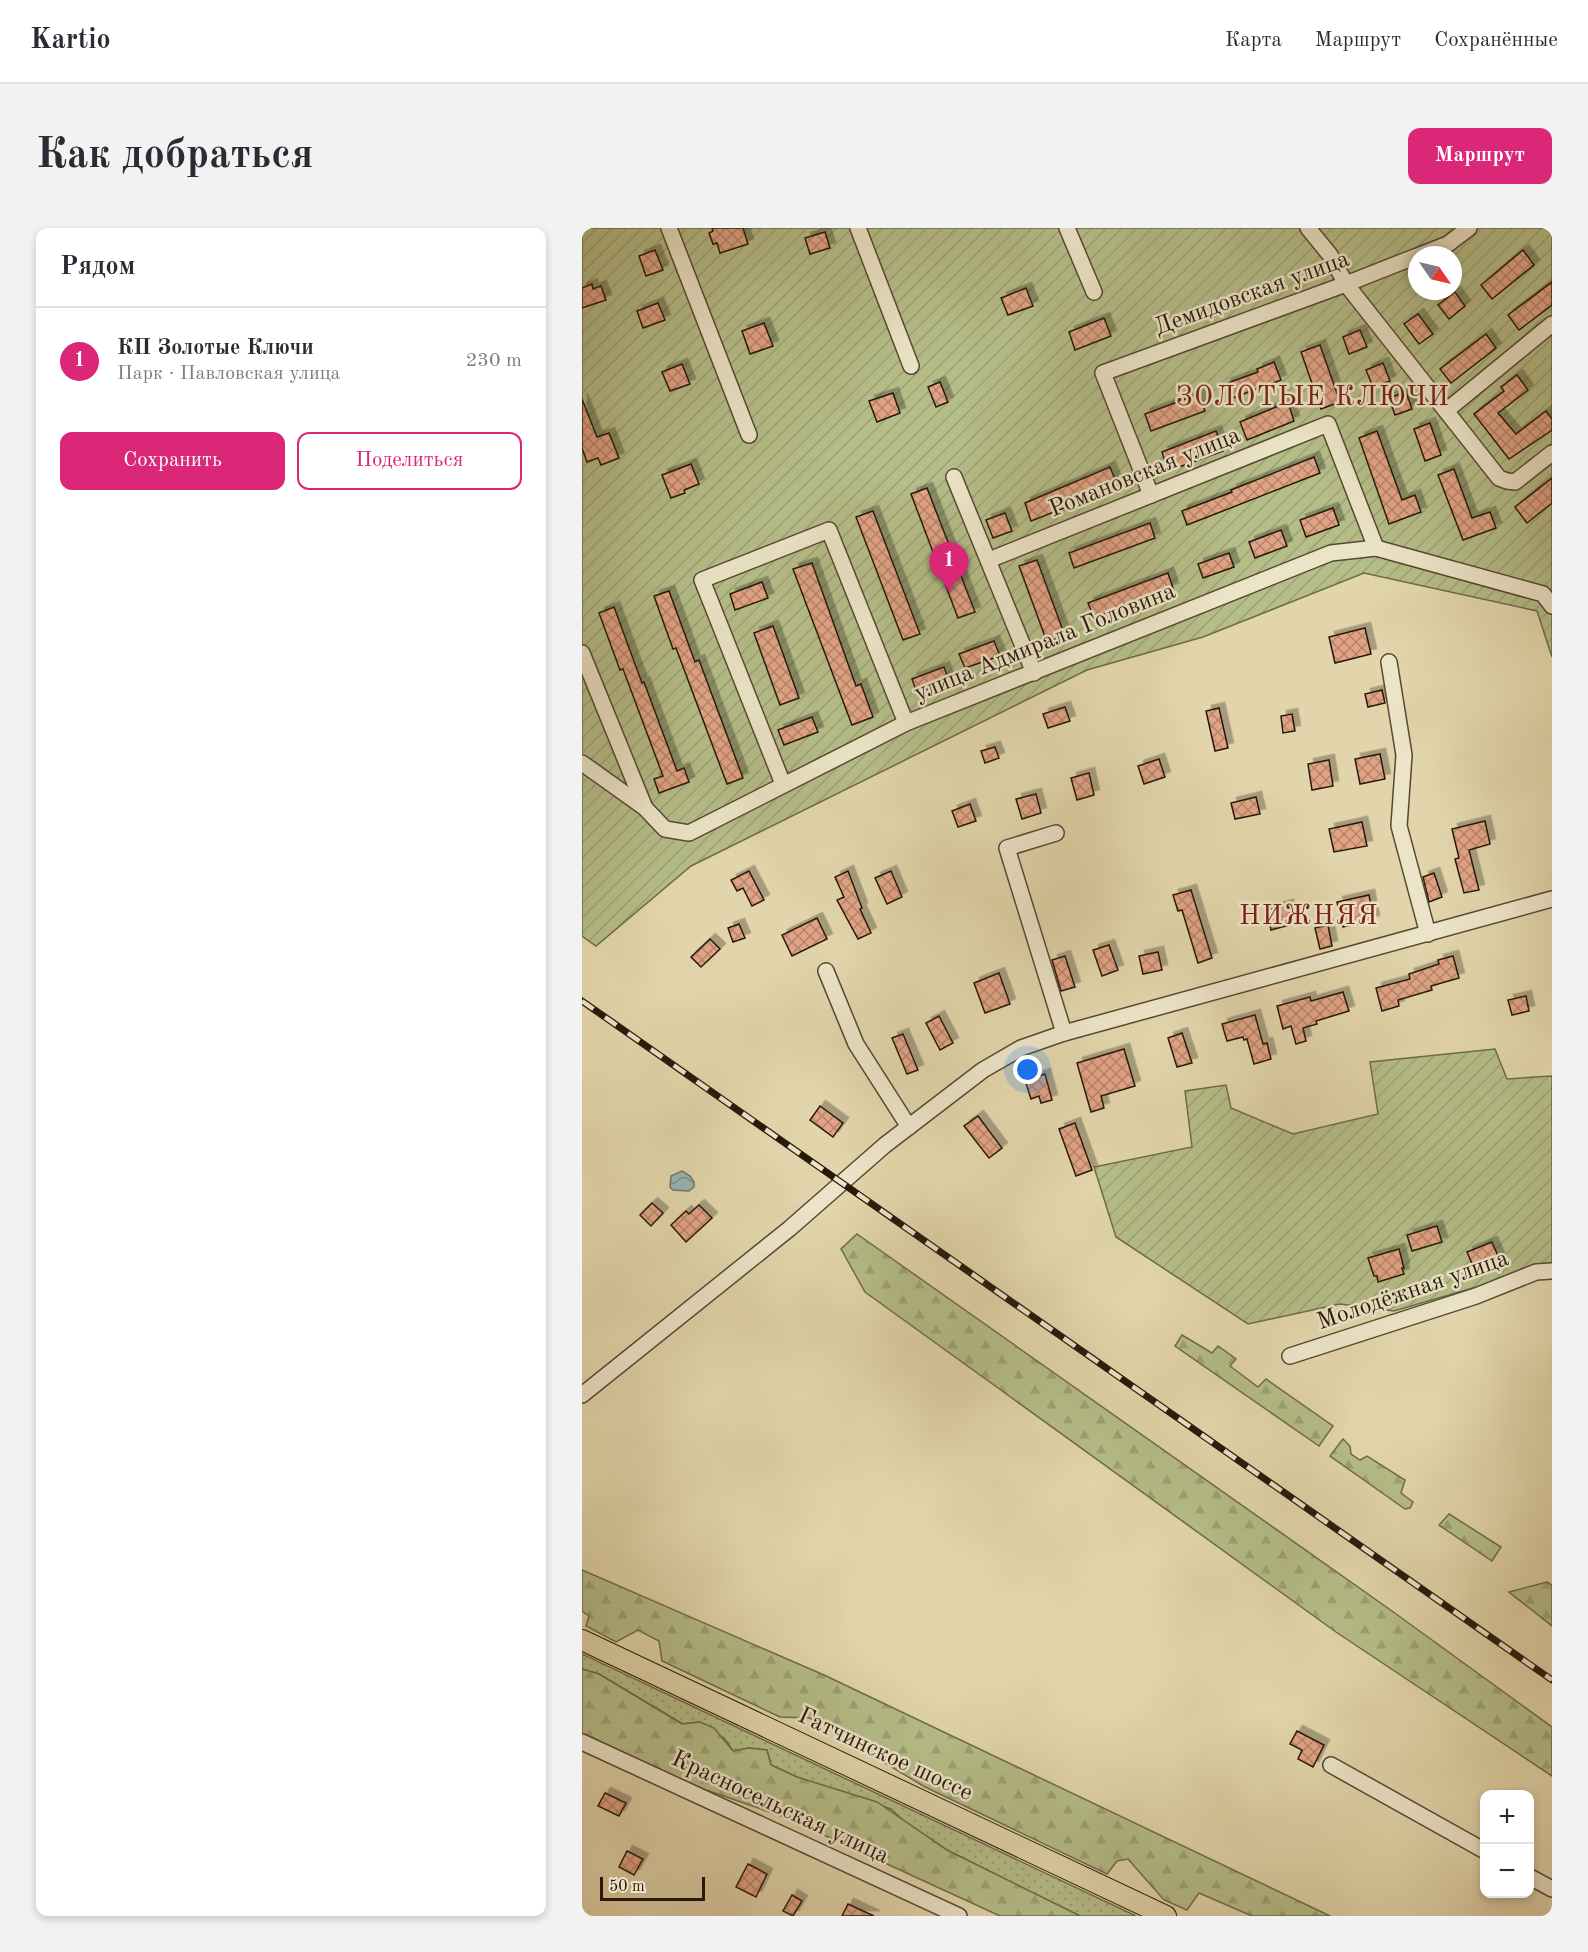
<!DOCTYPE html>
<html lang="ru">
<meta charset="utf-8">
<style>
body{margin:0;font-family:"Old Standard TT",serif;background:#f2f2f3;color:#2b2b33}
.controls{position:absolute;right:18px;bottom:18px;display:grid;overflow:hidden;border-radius:12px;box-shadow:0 3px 9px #0003}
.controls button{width:54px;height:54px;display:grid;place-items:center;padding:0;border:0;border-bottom:2px solid #e1e1e2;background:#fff;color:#2b2b33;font:30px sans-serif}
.compass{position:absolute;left:826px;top:18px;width:54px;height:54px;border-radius:50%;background:#fff;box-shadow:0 3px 9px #0003;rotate:124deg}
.scale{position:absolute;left:18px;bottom:15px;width:105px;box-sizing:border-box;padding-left:6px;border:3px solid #281909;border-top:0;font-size:16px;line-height:21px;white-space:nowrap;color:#281909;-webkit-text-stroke:4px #ece4c8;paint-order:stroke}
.you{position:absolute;left:446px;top:842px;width:21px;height:21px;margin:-15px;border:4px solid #fff;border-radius:50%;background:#1a73e8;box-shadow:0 0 0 9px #1a73e833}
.badge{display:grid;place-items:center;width:39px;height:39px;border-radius:50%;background:#db2777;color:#fff;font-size:20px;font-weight:700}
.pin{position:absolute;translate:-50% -50px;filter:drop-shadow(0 2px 3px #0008)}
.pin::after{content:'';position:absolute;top:32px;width:21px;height:18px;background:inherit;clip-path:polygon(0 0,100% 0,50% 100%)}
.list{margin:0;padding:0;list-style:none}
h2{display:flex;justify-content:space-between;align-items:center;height:78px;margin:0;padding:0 24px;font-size:26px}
h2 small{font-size:20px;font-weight:400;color:#7c7c81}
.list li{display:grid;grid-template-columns:39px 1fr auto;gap:18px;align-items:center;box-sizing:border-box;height:108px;padding:0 24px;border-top:2px solid #e1e1e2}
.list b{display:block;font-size:22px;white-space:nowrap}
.list p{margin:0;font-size:20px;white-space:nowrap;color:#7c7c81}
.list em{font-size:20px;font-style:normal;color:#7c7c81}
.actions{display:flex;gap:12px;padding:18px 24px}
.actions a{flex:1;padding:14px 0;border:2px solid #db2777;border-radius:12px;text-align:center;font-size:21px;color:#db2777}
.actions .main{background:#db2777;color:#fff}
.map{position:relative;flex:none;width:970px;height:1688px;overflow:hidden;border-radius:12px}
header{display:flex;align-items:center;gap:36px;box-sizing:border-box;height:84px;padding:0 30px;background:#fff;border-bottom:2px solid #e1e1e2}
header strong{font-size:28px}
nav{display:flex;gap:33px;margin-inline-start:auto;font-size:21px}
.intro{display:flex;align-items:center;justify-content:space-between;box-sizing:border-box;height:144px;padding:0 36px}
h1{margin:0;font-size:42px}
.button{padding:15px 27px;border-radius:12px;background:#db2777;color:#fff;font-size:21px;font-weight:700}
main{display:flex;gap:36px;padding:0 36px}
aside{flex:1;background:#fff;border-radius:12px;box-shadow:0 3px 9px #0003}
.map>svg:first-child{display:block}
.grass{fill:url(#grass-dots);stroke:#6e6b48;stroke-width:1.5}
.forest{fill:url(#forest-firs);stroke:#6e6b48;stroke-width:1.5}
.garden{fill:url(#garden-furrows);stroke:#6e6b48;stroke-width:1.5;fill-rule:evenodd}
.water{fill:url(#water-waves);stroke:#6b786e;stroke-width:1.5}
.building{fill:url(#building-cross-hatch);stroke:#281909;stroke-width:1.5;filter:url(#shadow)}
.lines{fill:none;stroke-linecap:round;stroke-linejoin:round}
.minor-casing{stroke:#564832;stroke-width:18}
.major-casing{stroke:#281909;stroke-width:22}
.minor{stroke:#ece4c8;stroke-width:15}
.major{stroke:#e2d5ab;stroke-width:20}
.rail-casing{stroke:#281909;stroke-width:7}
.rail{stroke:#ece4c8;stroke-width:4.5;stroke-dasharray:14;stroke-linecap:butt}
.labels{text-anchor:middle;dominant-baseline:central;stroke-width:5;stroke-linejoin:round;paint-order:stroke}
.street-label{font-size:24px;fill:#281909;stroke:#ece4c8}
.quarter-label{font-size:27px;letter-spacing:1.5px;fill:#7a1f14;stroke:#ece4c8}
</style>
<header>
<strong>Kartio</strong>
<nav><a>Карта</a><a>Маршрут</a><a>Сохранённые</a></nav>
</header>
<div class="intro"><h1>Как добраться</h1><a class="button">Маршрут</a></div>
<main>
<aside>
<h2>Рядом<small></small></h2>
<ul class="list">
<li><span class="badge">1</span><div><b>КП Золотые Ключи</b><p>Парк · Павловская улица</p></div><em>230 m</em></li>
</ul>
<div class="actions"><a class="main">Сохранить</a><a>Поделиться</a></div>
</aside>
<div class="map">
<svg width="970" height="1688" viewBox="0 0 970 1688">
<defs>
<pattern id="grass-dots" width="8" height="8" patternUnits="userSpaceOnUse" patternTransform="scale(1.5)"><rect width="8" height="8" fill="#b5bd88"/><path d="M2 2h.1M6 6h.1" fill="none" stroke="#9ca274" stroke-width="1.8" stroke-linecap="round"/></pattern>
<pattern id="forest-firs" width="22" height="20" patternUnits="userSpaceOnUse" patternTransform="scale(1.5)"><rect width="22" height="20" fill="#b5bd88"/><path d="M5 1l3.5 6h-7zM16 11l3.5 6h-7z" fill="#9ca274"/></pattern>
<pattern id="garden-furrows" width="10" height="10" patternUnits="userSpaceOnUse" patternTransform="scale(1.5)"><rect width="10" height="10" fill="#b5bd88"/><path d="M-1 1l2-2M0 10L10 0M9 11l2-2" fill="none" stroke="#9ca274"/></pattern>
<pattern id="water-waves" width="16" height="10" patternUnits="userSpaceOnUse" patternTransform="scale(1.5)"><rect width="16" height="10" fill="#97b7b2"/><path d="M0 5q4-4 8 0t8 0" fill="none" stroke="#7b948f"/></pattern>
<pattern id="building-cross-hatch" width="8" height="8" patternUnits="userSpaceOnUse" patternTransform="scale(1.5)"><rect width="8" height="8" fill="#e1a385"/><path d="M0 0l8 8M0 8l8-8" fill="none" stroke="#b6846b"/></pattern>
<filter id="shadow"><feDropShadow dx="5.5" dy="-5.5" stdDeviation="0" flood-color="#0004"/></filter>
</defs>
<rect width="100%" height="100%" fill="#e2d5ab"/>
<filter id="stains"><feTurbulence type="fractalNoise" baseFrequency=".00333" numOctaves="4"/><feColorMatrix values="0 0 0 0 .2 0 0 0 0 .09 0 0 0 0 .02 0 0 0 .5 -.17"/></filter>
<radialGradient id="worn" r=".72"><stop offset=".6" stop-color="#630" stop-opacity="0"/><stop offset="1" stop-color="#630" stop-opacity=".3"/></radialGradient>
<path class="grass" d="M0 1426 554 1688H498L365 1622 321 1592 309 1581 215 1549 189 1537 185 1522 167 1520 151 1523 143 1511 117 1494 101 1496 17 1446 0 1441Z"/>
<g class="forest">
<path d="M275 1006 810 1383 970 1499V1548L754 1404 283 1064 259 1021Z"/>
<path d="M600 1107 630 1125 636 1118 654 1131 648 1138 676 1159 684 1151 751 1198 737 1218 593 1118Z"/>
<path d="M761 1211 768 1218 769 1226 778 1232 785 1228 823 1252 819 1265 831 1274 828 1280 823 1281 748 1228Z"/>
<path d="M867 1286 919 1319 910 1333 857 1297Z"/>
<path d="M0 1342 242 1447 748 1688H670L617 1665 605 1682 582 1672 546 1631 535 1633 525 1646 343 1559 228 1490 198 1489 80 1433 77 1413 56 1402 34 1414 4 1398 7 1388 0 1383Z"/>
<path d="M965 1354 970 1357V1398L927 1364Z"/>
<path d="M0 1441 17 1446 100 1496 118 1494 132 1500 151 1523 167 1520 185 1522 189 1537 215 1549 295 1574 365 1622 498 1688H418L205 1590 0 1519Z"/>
</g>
<g class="garden">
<path d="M0 0H970V429L955 383 782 345 621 409 505 442 109 638 14 718 0 708ZM835 27H871V63H835Z"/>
<path d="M913 821 925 851 970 848V1037L812 1083 758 1076 666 1096 534 1009 512 939 610 919 603 863 644 857 649 880 711 906 796 886 788 834Z"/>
</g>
<path class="water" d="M100 943 108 948 112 954V959L107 963 91 962 88 959 89 948Z"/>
<g class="building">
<path d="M130 0H161L166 16 138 25 135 15 131 16 127 5 131 3Z"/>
<path d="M243 4 248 20 228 26 223 10Z"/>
<path d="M73 22 81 42 64 48 57 28Z"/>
<path d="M941 22 952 37 910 71 899 57Z"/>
<path d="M970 54V77L937 102 926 87Z"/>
<path d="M10 56 11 61 19 58 24 72 0 80V60Z"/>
<path d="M444 60 451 78 426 87 419 70Z"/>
<path d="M873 64 883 78 867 91 856 77Z"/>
<path d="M76 75 83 92 61 100 55 83Z"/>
<path d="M836 86 851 106 837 116 822 96Z"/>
<path d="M522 90 529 108 493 122 487 104Z"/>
<path d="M182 95 191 118 168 126 160 103Z"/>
<path d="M778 102 785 119 767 126 761 109Z"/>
<path d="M904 106 914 120 869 155 858 141Z"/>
<path d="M738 117 758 174 739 181 719 124Z"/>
<path d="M692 134 699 152 648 171 643 156 676 144 675 141Z"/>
<path d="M801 135 808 153 791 159 784 142Z"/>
<path d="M100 136 108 156 88 163 80 144Z"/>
<path d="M935 147 946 162 916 185 934 206 964 183 970 191V202L927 231 892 186 922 163 919 159Z"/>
<path d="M358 154 366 174 354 179 346 159Z"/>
<path d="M824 164 830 181 813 187 807 170Z"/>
<path d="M311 165 318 185 295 194 287 173Z"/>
<path d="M617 166 623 183 569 203 563 186Z"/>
<path d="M0 171 15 209 27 205 37 230 19 237 16 230 5 234 0 220Z"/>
<path d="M706 174 712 193 665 212 658 194Z"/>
<path d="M848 195 859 227 843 233 832 201Z"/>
<path d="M634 203 641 223 586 243 580 224Z"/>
<path d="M795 203 820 272 833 267 839 284 807 296 777 210Z"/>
<path d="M732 229 738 245 605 297 600 283 650 264 649 262Z"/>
<path d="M109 236 117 256 102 262 103 265 89 270 80 247Z"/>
<path d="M528 239 536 259 449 293 443 275Z"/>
<path d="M872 241 890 290 908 284 914 300 881 312 856 247Z"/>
<path d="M970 250V275L945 295 933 279Z"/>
<path d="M345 260 393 384 376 390 329 266Z"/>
<path d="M751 280 757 297 724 309 718 292Z"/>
<path d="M291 283 338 406 321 412 274 289Z"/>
<path d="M423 285 430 303 411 310 404 292Z"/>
<path d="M568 295 573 310 492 340 487 325Z"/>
<path d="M699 302 705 318 673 330 667 314Z"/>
<path d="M647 325 652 339 621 350 616 336Z"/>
<path d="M455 332 483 408 465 414 437 338Z"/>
<path d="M230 335 274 458 279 456 291 489 270 497 211 341Z"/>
<path d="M586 345 591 360 512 390 506 375Z"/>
<path d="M180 354 186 370 153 382 148 366Z"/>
<path d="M87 363 113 434 117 432 161 550 145 556 94 420 91 421 72 368Z"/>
<path d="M32 379 60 455 62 454 95 543 102 540 107 554 77 565 72 551 81 548 41 441 38 442 17 385Z"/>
<path d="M191 398 217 470 198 477 172 405Z"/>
<path d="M783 400 789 426 753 435 747 409Z"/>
<path d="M412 413 418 428 383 440 377 426Z"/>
<path d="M362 439 367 453 335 465 330 451Z"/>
<path d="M800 462 803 475 786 479 783 466Z"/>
<path d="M483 479 488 493 466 500 461 486Z"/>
<path d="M637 480 646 520 633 523 624 483Z"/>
<path d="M710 486 713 503 701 505 699 488Z"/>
<path d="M230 489 236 504 202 517 196 502Z"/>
<path d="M413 519 417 530 403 535 399 523Z"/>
<path d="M798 526 803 551 778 556 773 531Z"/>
<path d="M577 531 583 549 562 556 556 538Z"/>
<path d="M747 532 751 558 730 562 726 536Z"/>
<path d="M507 545 512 567 495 572 489 550Z"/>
<path d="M454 566 459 585 440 591 434 571Z"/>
<path d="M674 569 678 586 653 591 649 575Z"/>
<path d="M388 576 394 593 376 599 370 583Z"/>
<path d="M903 593 908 616 887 622 897 662 882 665 873 631 877 630 870 601Z"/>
<path d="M780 594 785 618 752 624 747 601Z"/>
<path d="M167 643 182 672 170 678 161 660 155 663 149 652Z"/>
<path d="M266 643 280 680 278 681 289 705 276 711 255 672 262 669 253 649Z"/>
<path d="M309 643 320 669 305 676 293 650Z"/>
<path d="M852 645 860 669 847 674 841 649Z"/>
<path d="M609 662 630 730 616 735 600 682 596 683 591 667Z"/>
<path d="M787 667 792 693 761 699 755 674Z"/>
<path d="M706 677 711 696 689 702 685 682Z"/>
<path d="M235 690 245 711 210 728 200 707Z"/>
<path d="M157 696 163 710 151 714 146 700Z"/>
<path d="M746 697 750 718 738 721 733 700Z"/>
<path d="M128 711 138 721 119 739 109 729Z"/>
<path d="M527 717 536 742 520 748 511 722Z"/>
<path d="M576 724 580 742 561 746 557 728Z"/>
<path d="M483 728 493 759 479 763 470 732Z"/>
<path d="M871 728 877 750 849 758 850 762 816 772 817 778 800 783 794 760 828 751 827 746 857 736 856 732Z"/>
<path d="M417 745 428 776 403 785 392 755Z"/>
<path d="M761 764 767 783 734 793 735 796 721 800 724 813 714 816 709 798 701 801 695 778 728 769 729 773Z"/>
<path d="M944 768 947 783 930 787 926 772Z"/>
<path d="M673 787 681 816 685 815 689 831 672 836 665 811 662 812 661 809 645 813 640 796Z"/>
<path d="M357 788 371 815 358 822 344 795Z"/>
<path d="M600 805 610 835 595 839 586 810Z"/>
<path d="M321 806 336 842 325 846 310 810Z"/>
<path d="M542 821 553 858 519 868 522 880 509 884 495 835Z"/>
<path d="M463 846 470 872 459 875 457 868 449 871 443 852Z"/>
<path d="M238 878 261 895 251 909 228 892Z"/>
<path d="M396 888 420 920 407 930 382 898Z"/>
<path d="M493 895 510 942 494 948 477 901Z"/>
<path d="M70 975 81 985 69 998 58 987Z"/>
<path d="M117 977 130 990 104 1014 89 997 104 983 107 986Z"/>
<path d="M855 998 860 1014 830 1023 825 1007Z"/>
<path d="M910 1014 919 1035 894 1045 885 1024Z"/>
<path d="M817 1021 822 1040H820L822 1046 796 1054 795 1048H792L786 1030Z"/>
<path d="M715 1503 742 1517 731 1539 716 1531 720 1522 708 1516Z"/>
<path d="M23 1565 44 1575 37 1588 16 1578Z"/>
<path d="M45 1623 61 1631 52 1647 37 1639Z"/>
<path d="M166 1636 185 1646 174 1669 154 1659Z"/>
<path d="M210 1667 220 1673 211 1688 201 1683Z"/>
<path d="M266 1676 292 1688H260Z"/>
</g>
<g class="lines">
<g class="minor-casing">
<g id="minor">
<path d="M87 0 167 207"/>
<path d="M276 0 329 138"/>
<path d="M485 0 512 64"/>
<path d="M726 0 748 27 764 56 917 250 925 253 933 254 970 225"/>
<path d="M838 27 866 16 887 0"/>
<path d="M864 183 970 96"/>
<path d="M372 249 452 445"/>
<path d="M569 267 521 145 764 56 835 28"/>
<path d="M407 332 746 196 794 320"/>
<path d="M0 425 63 580"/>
<path d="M807 434 822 527 817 598 846 706"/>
<path d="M0 535 63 580 83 601 107 605 324 495 749 325 794 320 961 366 970 378"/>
<path d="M201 556 120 352 247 302 324 495"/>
<path d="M474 605 425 620 482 805"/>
<path d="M244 743 274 816 327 899"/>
<path d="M708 1128 894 1068 954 1044 970 1043"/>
<path d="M0 1167 207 1001 303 917 401 842 439 820 482 805 970 671"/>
<path d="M0 1514 377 1688"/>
<path d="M749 1537 903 1623"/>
<path d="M948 1649 970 1661"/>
</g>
</g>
<g class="major-casing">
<path id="major" d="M0 1412 584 1688"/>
</g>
<use href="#minor" class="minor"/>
<use href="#major" class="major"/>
<g class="rail-casing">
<path id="rail" d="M0 773 970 1452"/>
</g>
<use href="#rail" class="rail"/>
</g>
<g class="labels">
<g class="street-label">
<text transform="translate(670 66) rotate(-20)">Демидовская улица</text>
<text transform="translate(563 245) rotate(-22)">Романовская улица</text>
<text transform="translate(463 415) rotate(-22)">улица Адмирала Головина</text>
<text transform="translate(831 1063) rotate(-19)">Молодёжная улица</text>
<text transform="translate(303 1527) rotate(25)">Гатчинское шоссе</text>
<text transform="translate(198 1580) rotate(25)">Красносельская улица</text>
</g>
<g class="quarter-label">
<text x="731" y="169">ЗОЛОТЫЕ КЛЮЧИ</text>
<text x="727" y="688">НИЖНЯЯ</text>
</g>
</g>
<rect width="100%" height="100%" filter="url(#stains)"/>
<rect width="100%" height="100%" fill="url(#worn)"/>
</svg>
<div class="controls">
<button>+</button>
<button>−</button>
</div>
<svg class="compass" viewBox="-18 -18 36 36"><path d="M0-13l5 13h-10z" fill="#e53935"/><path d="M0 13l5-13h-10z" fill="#7c7c81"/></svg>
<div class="scale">50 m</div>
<div class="you"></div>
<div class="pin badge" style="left:367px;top:364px">1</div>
</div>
</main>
